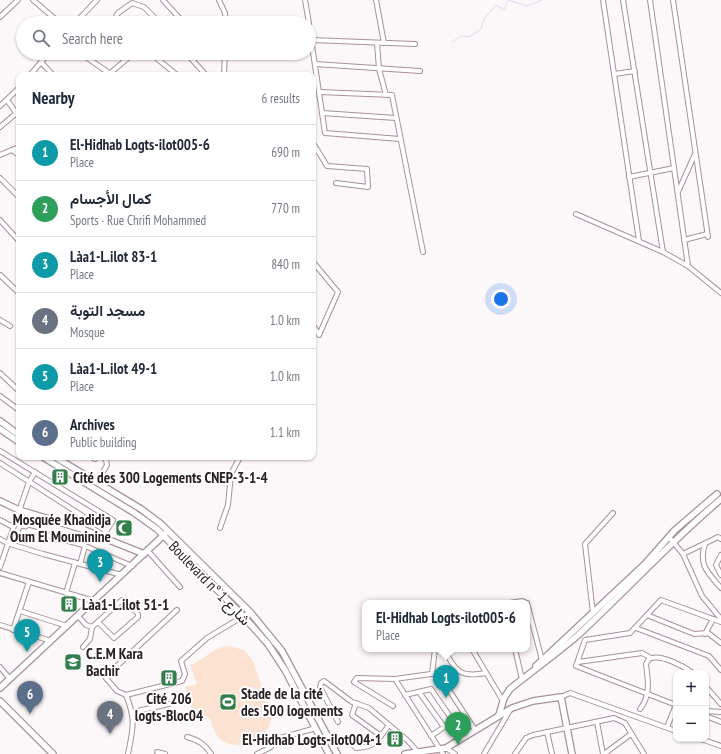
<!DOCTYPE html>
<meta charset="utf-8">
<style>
body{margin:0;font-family:"PT Sans Narrow",Vazirmatn,sans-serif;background:#f6f6f7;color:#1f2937}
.controls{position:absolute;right:12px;bottom:12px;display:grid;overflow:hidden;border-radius:8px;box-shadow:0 1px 3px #0004}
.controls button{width:36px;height:36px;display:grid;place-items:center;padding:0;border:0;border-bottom:1px solid #e0e1e3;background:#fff;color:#1f2937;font:20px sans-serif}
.you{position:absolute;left:501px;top:299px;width:14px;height:14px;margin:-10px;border:3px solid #fff;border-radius:50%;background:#1a73e8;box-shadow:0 0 0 6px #1a73e833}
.badge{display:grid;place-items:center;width:26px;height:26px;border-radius:50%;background:#111827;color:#fff;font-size:13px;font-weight:700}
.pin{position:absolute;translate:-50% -33px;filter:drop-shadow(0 1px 2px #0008)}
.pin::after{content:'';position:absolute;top:21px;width:14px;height:12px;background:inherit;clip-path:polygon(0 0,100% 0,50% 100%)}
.popup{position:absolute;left:362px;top:600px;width:168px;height:52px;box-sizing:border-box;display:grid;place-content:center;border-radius:8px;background:#fff;filter:drop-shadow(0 1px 3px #0005);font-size:13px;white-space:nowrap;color:#747a83}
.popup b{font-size:15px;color:#1f2937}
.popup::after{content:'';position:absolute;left:50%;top:100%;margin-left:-8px;border:8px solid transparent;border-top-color:#fff}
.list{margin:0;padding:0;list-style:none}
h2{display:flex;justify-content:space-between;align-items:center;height:52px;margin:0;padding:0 16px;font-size:17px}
h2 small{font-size:13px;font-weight:400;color:#747a83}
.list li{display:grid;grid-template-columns:26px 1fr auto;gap:12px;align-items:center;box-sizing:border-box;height:56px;padding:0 16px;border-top:1px solid #e0e1e3}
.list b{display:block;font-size:15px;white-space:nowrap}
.list p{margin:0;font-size:13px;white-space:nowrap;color:#747a83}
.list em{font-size:13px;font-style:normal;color:#747a83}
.icon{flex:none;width:22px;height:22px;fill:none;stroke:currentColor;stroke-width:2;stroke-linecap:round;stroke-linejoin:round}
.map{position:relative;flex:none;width:721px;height:754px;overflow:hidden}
.search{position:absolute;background:#fff;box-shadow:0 1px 3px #0004;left:16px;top:16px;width:300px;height:44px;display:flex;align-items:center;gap:10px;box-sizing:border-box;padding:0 14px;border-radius:22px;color:#747a83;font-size:15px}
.panel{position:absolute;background:#fff;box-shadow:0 1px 3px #0004;left:16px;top:72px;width:300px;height:388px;border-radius:8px}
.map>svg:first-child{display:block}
.green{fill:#fce3d1}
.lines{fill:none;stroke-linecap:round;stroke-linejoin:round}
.stream{stroke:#dedcf6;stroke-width:1}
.street-casing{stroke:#a8929a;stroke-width:6}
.secondary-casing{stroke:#a8929a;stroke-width:8}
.street{stroke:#fff;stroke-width:4}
.secondary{stroke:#fff;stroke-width:5.5}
.labels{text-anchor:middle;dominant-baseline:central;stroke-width:4;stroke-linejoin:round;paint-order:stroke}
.poi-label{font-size:15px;font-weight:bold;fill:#292124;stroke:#fff;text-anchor:start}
.street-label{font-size:15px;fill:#292124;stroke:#fff}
</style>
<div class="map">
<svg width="721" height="754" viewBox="0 0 721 754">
<rect width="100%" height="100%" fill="#fcf7f9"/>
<path class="green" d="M229 646 244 650 253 661 272 716C269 740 240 754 220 739 214 733 212 724 209 717L195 720 185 687 197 684 190 665C205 660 212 647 229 646Z"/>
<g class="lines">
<g class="stream">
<path d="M509 0 526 6 542 0"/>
<path d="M452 42 461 36 469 37 481 29 484 19 496 5 504 10 508 0"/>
</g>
<g class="street-casing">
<g id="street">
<path d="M33 0 60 23"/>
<path d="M163 0 184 23"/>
<path d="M219 0 225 13 226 23"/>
<path d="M305 0 309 23"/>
<path d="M376 0 384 43"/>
<path d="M603 0 639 241"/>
<path d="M623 0 663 252"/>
<path d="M650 0 688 266"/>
<path d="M673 0 708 237"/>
<path d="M0 17 18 0"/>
<path d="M75 23 97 0"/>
<path d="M112 23 118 13 132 3 144 7 160 23"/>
<path d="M309 25 325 133 400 139"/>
<path d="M311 40 415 44"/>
<path d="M377 43 379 69 386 95"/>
<path d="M80 53 112 75"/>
<path d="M150 53 177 75"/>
<path d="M186 53 206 75"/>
<path d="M41 62 53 75"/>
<path d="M315 64 420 71"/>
<path d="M614 74 635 71"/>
<path d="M30 75 49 53"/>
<path d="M108 75 134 53"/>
<path d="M224 75 225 53"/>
<path d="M319 92 392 95 423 252"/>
<path d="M7 100 19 117"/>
<path d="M0 106 19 88"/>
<path d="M322 113 396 118"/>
<path d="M0 127 19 111"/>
<path d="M313 143 327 166 367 169 368 187 336 183"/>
<path d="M12 150 19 155"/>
<path d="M0 155 19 147"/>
<path d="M629 177 674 168"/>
<path d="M0 178 19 197"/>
<path d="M678 192 695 154"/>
<path d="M576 214 663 252 688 266 721 293"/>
<path d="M0 220 19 241"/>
<path d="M684 240 707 234"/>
<path d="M313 262 338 292 319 335 313 325"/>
<path d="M0 275 19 293"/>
<path d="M0 320 10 326"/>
<path d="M0 373 18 390"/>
<path d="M0 396 19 410"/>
<path d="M0 451 113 520 103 537"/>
<path d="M92 457 95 459 97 457"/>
<path d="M0 463 106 531"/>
<path d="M97 482 107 465 106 460 104 457"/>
<path d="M0 520 13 527"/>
<path d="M220 528 228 505 231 474 240 457"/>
<path d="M23 531 28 532 29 530 83 545 132 566"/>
<path d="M669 537 683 554 702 596 721 619"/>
<path d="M0 539 7 543 43 554 122 575"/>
<path d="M705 544C698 565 708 573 721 588"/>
<path d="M148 551 180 587"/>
<path d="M683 554 714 539 718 537 721 539"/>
<path d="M721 555 716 565 721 575"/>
<path d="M80 564 85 546"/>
<path d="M0 567 29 482 35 472"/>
<path d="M0 573 94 601"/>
<path d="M66 593 75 563"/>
<path d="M510 603 522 601 527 603"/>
<path d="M527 603 542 660"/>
<path d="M20 611 67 626"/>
<path d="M593 613 585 544 613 513"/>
<path d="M647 615 694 634 708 633 721 643"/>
<path d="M78 616 86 625 92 627 90 639 83 647"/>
<path d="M0 625 51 641"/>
<path d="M92 627 122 600H125L138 614V617L114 638 98 622"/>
<path d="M636 628 709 656 721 670"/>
<path d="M13 630 29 582"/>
<path d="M705 634 713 619"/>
<path d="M444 649C456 671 459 678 486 673"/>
<path d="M472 649 503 701"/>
<path d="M515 649 522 679"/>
<path d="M578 662 642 653 651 658"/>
<path d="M0 667 10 679"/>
<path d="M432 674 435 649"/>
<path d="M706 687 721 704"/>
<path d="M419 692 444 727"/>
<path d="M126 695 117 691 105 677 177 610"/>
<path d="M405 695 431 689 453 721 431 736"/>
<path d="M561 697 570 693 676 731"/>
<path d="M356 703 352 715 381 736 389 725"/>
<path d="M676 705 576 666 585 640 630 633 661 600 721 622"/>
<path d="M393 706 354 682 357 678 395 679"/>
<path d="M640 709C651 695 648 681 646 664L649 659C660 653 683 666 693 673"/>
<path d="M706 711 721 712"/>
<path d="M133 712 169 704"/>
<path d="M706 716 721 722"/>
<path d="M338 722 320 687 321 683 324 681 352 702 369 708 407 740 417 751"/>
<path d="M597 722 603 754"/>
<path d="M667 727 676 705"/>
<path d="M547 732 552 754"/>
<path d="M187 737C198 740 205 744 211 754"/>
<path d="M701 739 721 746"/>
<path d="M348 740 356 748C369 747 373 746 381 736"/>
<path d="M446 748 455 754"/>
<path d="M157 752 165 754"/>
<path d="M128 754C133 729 136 719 126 695L182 681 185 674 181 661 207 638 250 612"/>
<path d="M257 754 271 747 273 740 316 728"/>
<path d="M443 754 395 679 438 673 475 730"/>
<path d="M484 754 510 710"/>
<path d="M515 754 526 738 533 735 614 718 625 723 644 754"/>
<path d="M604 754 631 734"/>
</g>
</g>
<g class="secondary-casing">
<g id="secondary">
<path d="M0 421 19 435"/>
<path d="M0 429 19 442"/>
<path d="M43 457 133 512 157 529 244 617 268 644 285 670 329 754"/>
<path d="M55 457 141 509 161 524 250 612 282 651 337 754"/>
<path d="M0 501 19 510 82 529 144 554"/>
<path d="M536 666 645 564 675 530 717 494"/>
<path d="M0 688 165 534"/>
<path d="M0 701 53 754"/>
<path d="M499 715 504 698 510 689C532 671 555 655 577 636 626 591 670 542 721 499"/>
<path d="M405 754 446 748 512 708 533 701 561 697 572 754"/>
</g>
</g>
<use href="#street" class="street"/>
<use href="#secondary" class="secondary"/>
</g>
<defs>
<g id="building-square" transform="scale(0.9)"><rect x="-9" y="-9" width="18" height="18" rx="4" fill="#337e4b" stroke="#fff"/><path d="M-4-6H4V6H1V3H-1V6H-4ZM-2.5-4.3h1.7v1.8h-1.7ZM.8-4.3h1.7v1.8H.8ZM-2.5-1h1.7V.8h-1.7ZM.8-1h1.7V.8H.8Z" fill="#fff"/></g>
<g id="mosque-square" transform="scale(0.9)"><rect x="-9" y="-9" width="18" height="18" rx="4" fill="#337e4b" stroke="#fff"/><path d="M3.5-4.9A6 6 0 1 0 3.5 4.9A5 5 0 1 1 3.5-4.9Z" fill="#fff"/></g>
<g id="university-square" transform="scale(0.9)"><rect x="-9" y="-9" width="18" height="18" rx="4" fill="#337e4b" stroke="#fff"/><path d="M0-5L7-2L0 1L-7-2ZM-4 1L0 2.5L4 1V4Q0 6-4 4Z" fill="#fff"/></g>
<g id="stadium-square" transform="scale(0.9)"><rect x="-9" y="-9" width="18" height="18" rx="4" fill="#337e4b" stroke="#fff"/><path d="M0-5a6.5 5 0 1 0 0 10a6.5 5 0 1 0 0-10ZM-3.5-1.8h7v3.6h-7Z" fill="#fff"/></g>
</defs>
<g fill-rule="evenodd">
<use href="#building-square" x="60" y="477"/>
<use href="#mosque-square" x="124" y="528"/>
<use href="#building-square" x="69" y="604"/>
<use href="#university-square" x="73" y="662"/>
<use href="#building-square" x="169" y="678"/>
<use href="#stadium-square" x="228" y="702"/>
<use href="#building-square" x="395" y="739"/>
</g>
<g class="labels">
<g class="poi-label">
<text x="73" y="477">Cité des 300 Logements CNEP-3-1-4</text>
<text x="111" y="519" text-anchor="end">Mosquée Khadidja<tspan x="111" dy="17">Oum El Mouminine</tspan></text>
<text x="82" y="604">Làa1-L.ilot 51-1</text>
<text x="86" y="653">C.E.M Kara<tspan x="86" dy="17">Bachir</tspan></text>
<text x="241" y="693">Stade de la cité<tspan x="241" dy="17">des 500 logements</tspan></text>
<text x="169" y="698" text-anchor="middle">Cité 206<tspan x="169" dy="17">logts-Bloc04</tspan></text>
<text x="382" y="739" text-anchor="end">El-Hidhab Logts-ilot004-1</text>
</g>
<g class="street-label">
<text transform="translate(210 583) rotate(46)">Boulevard n° شارع 1</text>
</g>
</g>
</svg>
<div class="controls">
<button>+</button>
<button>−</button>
</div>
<div class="you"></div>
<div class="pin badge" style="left:446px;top:698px;background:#0f9aa8">1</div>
<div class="popup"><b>El-Hidhab Logts-ilot005-6</b>Place</div>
<div class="pin badge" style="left:458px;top:745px;background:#2e9e5b">2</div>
<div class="pin badge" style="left:100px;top:582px;background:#0f9aa8">3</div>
<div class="pin badge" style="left:110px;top:734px;background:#6b7280">4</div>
<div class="pin badge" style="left:27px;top:652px;background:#0f9aa8">5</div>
<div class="pin badge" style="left:30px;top:714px;background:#5c6f8a">6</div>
<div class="search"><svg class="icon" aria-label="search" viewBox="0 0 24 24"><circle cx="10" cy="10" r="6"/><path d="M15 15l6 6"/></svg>Search here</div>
<section class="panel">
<h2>Nearby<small>6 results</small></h2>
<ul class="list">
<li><span class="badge" style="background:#0f9aa8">1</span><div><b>El-Hidhab Logts-ilot005-6</b><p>Place</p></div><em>690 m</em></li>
<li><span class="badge" style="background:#2e9e5b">2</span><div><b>كمال الأجسام</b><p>Sports · Rue Chrifi Mohammed</p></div><em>770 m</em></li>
<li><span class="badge" style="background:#0f9aa8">3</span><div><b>Làa1-L.ilot 83-1</b><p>Place</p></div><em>840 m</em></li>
<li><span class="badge" style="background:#6b7280">4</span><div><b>مسجد التوبة</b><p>Mosque</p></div><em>1.0 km</em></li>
<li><span class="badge" style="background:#0f9aa8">5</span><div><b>Làa1-L.ilot 49-1</b><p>Place</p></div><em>1.0 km</em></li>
<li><span class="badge" style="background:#5c6f8a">6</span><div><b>Archives</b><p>Public building</p></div><em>1.1 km</em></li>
</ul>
</section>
</div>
